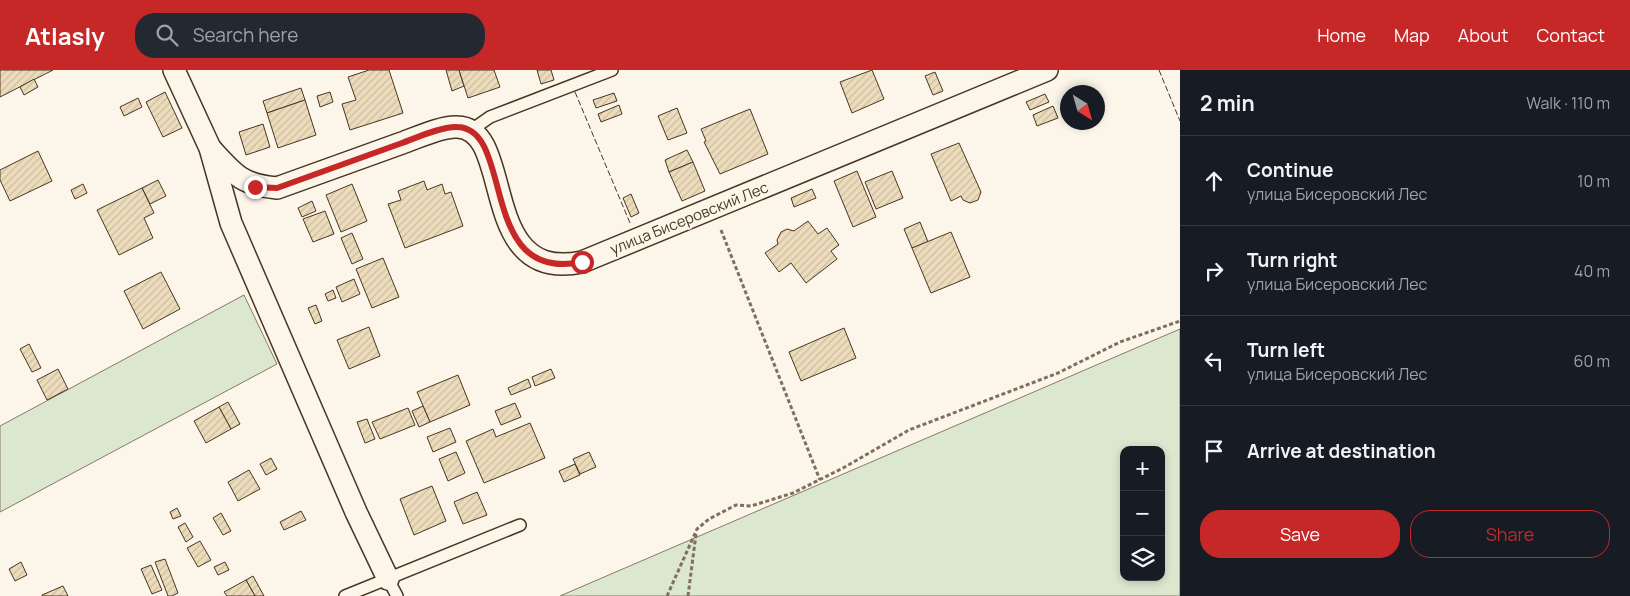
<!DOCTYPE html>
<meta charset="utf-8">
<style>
body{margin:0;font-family:Manrope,sans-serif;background:#242831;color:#f1f3f6}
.controls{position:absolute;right:15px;bottom:15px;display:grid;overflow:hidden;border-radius:10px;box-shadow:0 2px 8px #0003}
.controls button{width:45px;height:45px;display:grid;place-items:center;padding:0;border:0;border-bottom:1px solid #363941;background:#171b24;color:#f1f3f6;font:25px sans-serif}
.compass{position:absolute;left:1060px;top:15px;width:45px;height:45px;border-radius:50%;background:#171b24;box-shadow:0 2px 8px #0003;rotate:143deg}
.stop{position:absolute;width:15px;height:15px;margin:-11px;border:4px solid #c62828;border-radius:50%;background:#fff}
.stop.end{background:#c62828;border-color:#fff;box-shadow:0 1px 5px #0008}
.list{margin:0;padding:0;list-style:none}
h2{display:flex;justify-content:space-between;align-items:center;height:65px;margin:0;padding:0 20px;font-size:21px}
h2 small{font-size:16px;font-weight:400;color:#9ea1a6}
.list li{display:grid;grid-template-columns:32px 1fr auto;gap:15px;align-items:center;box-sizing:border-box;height:90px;padding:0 20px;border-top:1px solid #363941}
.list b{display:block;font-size:19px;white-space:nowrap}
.list p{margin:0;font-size:16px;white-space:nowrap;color:#9ea1a6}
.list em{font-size:16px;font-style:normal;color:#9ea1a6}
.actions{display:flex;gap:10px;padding:15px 20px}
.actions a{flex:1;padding:11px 0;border:1px solid #c62828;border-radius:20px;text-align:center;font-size:18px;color:#c62828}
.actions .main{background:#c62828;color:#fff}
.icon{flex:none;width:28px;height:28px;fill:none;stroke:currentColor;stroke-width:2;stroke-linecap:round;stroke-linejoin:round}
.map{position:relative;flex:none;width:1180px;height:526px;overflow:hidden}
header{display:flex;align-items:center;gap:30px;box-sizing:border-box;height:70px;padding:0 25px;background:#c62828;color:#fff}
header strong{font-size:24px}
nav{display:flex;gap:28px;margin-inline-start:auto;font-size:18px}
.search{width:350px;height:45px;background:#242831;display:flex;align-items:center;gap:12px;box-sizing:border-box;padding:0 18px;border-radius:20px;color:#9ea1a6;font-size:19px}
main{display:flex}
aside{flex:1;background:#171b24}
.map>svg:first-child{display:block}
.green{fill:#dce7d0;stroke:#887966;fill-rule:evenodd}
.building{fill:url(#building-hatch);stroke:#4a3520}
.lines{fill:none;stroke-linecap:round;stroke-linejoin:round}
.service-casing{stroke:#4a3520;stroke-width:14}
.minor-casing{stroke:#4a3520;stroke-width:24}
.path{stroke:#7f6f5c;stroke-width:3;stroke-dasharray:4 2.5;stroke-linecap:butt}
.service{stroke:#fbf6e9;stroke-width:11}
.minor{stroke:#fbf6e9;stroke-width:21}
.fence{stroke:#4a3520;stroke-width:1;stroke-dasharray:6 2.5;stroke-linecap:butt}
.route{stroke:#c62828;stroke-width:6}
.labels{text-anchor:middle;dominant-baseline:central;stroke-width:4;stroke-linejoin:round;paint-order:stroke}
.street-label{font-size:15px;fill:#4a3520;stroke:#fbf6e9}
</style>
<header>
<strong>Atlasly</strong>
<div class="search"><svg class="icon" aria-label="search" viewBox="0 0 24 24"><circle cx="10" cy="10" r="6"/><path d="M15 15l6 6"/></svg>Search here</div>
<nav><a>Home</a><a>Map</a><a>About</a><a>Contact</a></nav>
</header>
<main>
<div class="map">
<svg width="1180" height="526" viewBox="0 0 1180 526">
<defs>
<pattern id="building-hatch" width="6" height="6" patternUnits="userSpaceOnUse" patternTransform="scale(1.25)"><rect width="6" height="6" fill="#ecdcbc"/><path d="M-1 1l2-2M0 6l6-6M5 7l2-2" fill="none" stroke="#ccbda1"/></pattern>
</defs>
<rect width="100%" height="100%" fill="#fbf6e9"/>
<g class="green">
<path d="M244 225 277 294 0 442V356Z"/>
<path d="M1180 259V526H560ZM1124 380H1161V507H1124Z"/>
</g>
<g class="building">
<path d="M0 0H53L0 27Z"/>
<path d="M369 0H389L403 43 350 60 342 34 356 30 348 7Z"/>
<path d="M446 0H459L464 16 452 21Z"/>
<path d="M459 0H494L500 17 468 28Z"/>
<path d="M537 0H551L554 10 541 14Z"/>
<path d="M872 0 884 29 852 43 840 12Z"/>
<path d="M935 2 943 21 933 25 925 6Z"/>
<path d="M34 9 38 17 24 25 20 17Z"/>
<path d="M301 18 305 30 267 43 263 31Z"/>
<path d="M165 22 182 58 163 67 146 32Z"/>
<path d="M330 22 333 32 320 37 317 26Z"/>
<path d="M614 23 617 31 596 38 593 30Z"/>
<path d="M1045 24 1049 32 1030 40 1026 32Z"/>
<path d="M138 28 142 37 124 46 120 37Z"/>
<path d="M305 30 316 65 278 78 267 43Z"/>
<path d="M619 35 622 44 601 52 598 44Z"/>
<path d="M1053 36 1058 48 1037 56 1033 45Z"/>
<path d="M677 38 687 63 668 70 658 46Z"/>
<path d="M750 39 768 84 720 104 704 72 706 71 701 59Z"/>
<path d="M263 54 270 77 246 85 239 62Z"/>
<path d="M959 73 981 122 978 130 970 133 963 130 961 126 951 131 931 84Z"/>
<path d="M687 80 693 92 669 102 665 90Z"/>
<path d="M38 81 52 111 10 131 0 110V100Z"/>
<path d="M693 92 705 121 682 131 669 102Z"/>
<path d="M857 101 876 147 853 157 834 111Z"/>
<path d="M892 101 903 128 876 139 865 112Z"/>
<path d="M158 110 166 126 150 134 142 118Z"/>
<path d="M424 111 427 120 442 114 445 124 451 122 463 156 405 178 388 134 401 130 398 121Z"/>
<path d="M83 114 87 123 75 129 71 120Z"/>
<path d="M352 114 367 151 341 162 326 125Z"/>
<path d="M142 118 154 143 144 148 153 168 119 185 97 140Z"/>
<path d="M812 119 816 128 794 137 791 128Z"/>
<path d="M631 124 639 143 631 147 623 128Z"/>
<path d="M312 131 316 141 302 147 298 138Z"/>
<path d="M325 141 334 164 313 172 303 149Z"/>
<path d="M808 151 818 164 827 158 839 175 831 181 837 189 806 213 791 193 779 202 765 183 778 174 777 170 781 162 787 159 794 161Z"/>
<path d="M920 152 928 172 912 178 904 159Z"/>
<path d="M951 162 970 207 931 223 912 178Z"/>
<path d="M352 163 363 189 352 194 341 168Z"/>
<path d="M383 188 399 227 372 238 356 199Z"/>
<path d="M161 202 180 239 143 259 124 221Z"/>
<path d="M354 209 360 224 342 232 336 217Z"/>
<path d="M333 220 336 228 328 231 325 224Z"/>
<path d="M316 235 322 251 315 254 308 238Z"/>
<path d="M369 257 380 286 349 299 337 270Z"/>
<path d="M844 258 856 288 801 311 789 282Z"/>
<path d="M29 274 41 298 32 302 20 279Z"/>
<path d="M58 299 68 319 47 330 37 310Z"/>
<path d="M551 299 555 308 535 316 532 307Z"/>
<path d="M458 305 470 335 430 352 417 322Z"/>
<path d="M528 309 531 317 511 325 508 318Z"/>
<path d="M228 332 240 354 231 359 219 337Z"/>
<path d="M515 333 521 347 501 355 495 341Z"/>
<path d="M423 336 430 352 419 357 412 341Z"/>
<path d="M219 337 231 359 206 373 194 351Z"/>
<path d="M408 338 415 355 380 369 372 352Z"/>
<path d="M367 349 375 369 365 373 357 352Z"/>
<path d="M530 353 545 388 484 413 466 371 493 359 496 367Z"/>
<path d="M450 358 456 372 433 382 427 367Z"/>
<path d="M456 382 465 403 448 411 439 389Z"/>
<path d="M589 382 596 397 580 404 573 389Z"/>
<path d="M271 388 277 399 266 405 260 394Z"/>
<path d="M575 394 580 405 564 412 559 401Z"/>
<path d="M249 400 260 419 238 431 228 412Z"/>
<path d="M432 416 446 451 414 465 400 429Z"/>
<path d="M477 422 487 445 463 454 454 432Z"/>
<path d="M177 438 181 446 173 449 170 442Z"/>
<path d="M301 441 306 450 284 460 280 452Z"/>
<path d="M221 443 231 461 223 465 213 448Z"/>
<path d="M185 453 193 467 186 472 178 457Z"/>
<path d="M200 471 211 490 198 497 187 478Z"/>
<path d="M165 489 178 523 172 526H168L155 492Z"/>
<path d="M21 492 27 505 15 511 9 499Z"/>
<path d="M225 492 229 500 218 505 214 497Z"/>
<path d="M151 495 162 520 152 524 141 499Z"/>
<path d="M253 506 264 526H255L246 510Z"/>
<path d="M246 510 255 526H227L224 522Z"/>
<path d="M63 516 68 526H42V525Z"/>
</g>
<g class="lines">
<g class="service-casing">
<g id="service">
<path d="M470 61 490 47 612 0"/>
<path d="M388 509 397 526"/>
<path d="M345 526 520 455"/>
</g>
</g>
<g class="minor-casing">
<g id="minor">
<path d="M174 0 210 78 231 153 356 442 388 509"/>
<path d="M210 78C234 104 241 115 277 118 319 103 361 88 402 73 416 68 442 56 457 57 516 58 476 214 582 192L1047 0"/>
</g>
</g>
<g class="path">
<path d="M721 160 820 410"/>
<path d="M667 526 697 459 709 449 736 435 751 436 793 423 843 398 909 360 1058 303 1120 272 1180 251"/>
<path d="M688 526 696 464"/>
</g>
<use href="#service" class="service"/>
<use href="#minor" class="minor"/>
<g class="fence">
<path d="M1159 0 1180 51"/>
<path d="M575 22 630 153"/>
</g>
</g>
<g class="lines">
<path class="route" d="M255 117 277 118C319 103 361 88 402 73 416 68 442 56 457 57 516 58 476 214 582 192"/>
</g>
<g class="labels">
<g class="street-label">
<text transform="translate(689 148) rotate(-22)">улица Бисеровский Лес</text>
</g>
</g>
</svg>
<div class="controls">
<button>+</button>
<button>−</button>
<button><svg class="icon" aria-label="layers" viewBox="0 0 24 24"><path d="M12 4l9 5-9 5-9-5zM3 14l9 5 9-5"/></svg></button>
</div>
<svg class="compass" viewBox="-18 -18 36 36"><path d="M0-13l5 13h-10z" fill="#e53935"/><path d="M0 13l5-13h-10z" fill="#9ea1a6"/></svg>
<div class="stop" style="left:582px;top:192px"></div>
<div class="stop end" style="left:255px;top:117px"></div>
</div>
<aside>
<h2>2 min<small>Walk · 110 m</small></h2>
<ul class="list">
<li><svg class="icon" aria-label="ahead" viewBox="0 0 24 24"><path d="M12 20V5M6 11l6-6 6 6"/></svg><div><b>Continue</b><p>улица Бисеровский Лес</p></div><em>10 m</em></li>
<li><svg class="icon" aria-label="right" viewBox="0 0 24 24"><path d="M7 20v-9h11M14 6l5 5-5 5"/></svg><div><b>Turn right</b><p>улица Бисеровский Лес</p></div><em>40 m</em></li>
<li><svg class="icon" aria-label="left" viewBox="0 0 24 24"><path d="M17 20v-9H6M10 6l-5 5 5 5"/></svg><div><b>Turn left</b><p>улица Бисеровский Лес</p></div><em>60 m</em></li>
<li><svg class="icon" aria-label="arrive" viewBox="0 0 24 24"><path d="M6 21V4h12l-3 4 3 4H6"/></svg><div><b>Arrive at destination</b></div></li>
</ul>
<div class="actions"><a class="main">Save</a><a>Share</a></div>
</aside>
</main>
